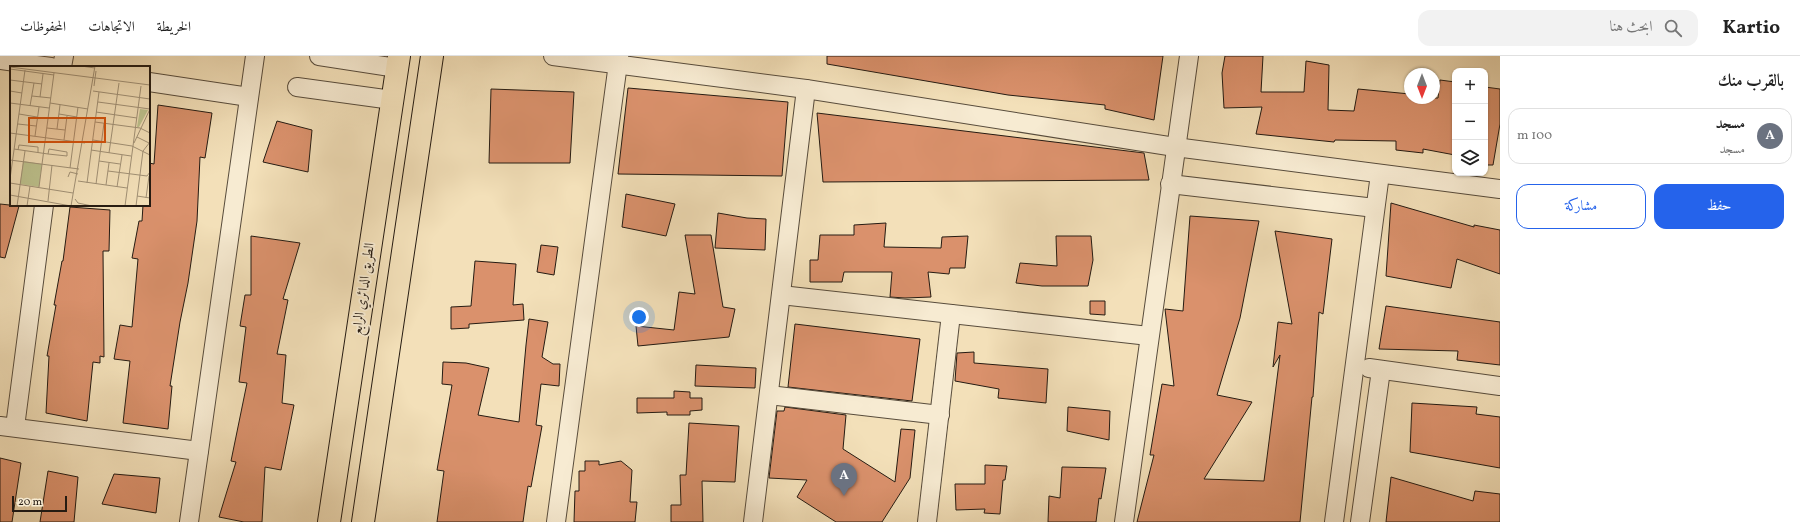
<!DOCTYPE html>
<html lang="ar">
<meta charset="utf-8">
<style>
body{margin:0;font-family:Vollkorn,Amiri,serif;background:#f2f2f2;color:#222;direction:rtl}
.controls{position:absolute;right:12px;top:12px;display:grid;overflow:hidden;border-radius:8px;box-shadow:0 1px 3px #0004}
.controls button{width:36px;height:36px;display:grid;place-items:center;padding:0;border:0;border-bottom:1px solid #e0e0e0;background:#fff;color:#222;font:20px sans-serif}
.compass{position:absolute;left:1404px;top:12px;width:36px;height:36px;border-radius:50%;background:#fff;box-shadow:0 1px 3px #0004;rotate:180deg}
.scale{position:absolute;left:12px;bottom:10px;width:55px;box-sizing:border-box;padding-left:4px;border:2px solid #251b12;border-top:0;font-size:11px;line-height:14px;white-space:nowrap;color:#251b12;-webkit-text-stroke:3px #f7ebd2;paint-order:stroke}
.you{position:absolute;left:639px;top:261px;width:14px;height:14px;margin:-10px;border:3px solid #fff;border-radius:50%;background:#1a73e8;box-shadow:0 0 0 6px #1a73e833}
.badge{display:grid;place-items:center;width:26px;height:26px;border-radius:50%;background:#2563eb;color:#fff;font-size:13px;font-weight:700}
.pin{position:absolute;translate:-50% -33px;filter:drop-shadow(0 1px 2px #0008)}
.pin::after{content:'';position:absolute;top:21px;width:14px;height:12px;background:inherit;clip-path:polygon(0 0,100% 0,50% 100%)}
.list{margin:0;padding:0;list-style:none}
h2{display:flex;justify-content:space-between;align-items:center;height:52px;margin:0;padding:0 16px;font-size:17px}
h2 small{font-size:13px;font-weight:400;color:#767676}
.list li{display:grid;grid-template-columns:26px 1fr auto;gap:12px;align-items:center;box-sizing:border-box;height:56px;margin:0 8px 8px;padding:0 8px;border:1px solid #e0e0e0;border-radius:12px}
.list b{display:block;font-size:15px;white-space:nowrap}
.list p{margin:0;font-size:13px;white-space:nowrap;color:#767676}
.list em{font-size:13px;font-style:normal;color:#767676}
.actions{display:flex;gap:8px;padding:12px 16px}
.actions a{flex:1;padding:9px 0;border:1px solid #2563eb;border-radius:12px;text-align:center;font-size:14px;color:#2563eb}
.actions .main{background:#2563eb;color:#fff}
.icon{flex:none;width:22px;height:22px;fill:none;stroke:currentColor;stroke-width:2;stroke-linecap:round;stroke-linejoin:round}
.map{position:relative;flex:none;width:1500px;height:466px;overflow:hidden;direction:ltr}
header{display:flex;align-items:center;gap:24px;box-sizing:border-box;height:56px;padding:0 20px;background:#fff;border-bottom:1px solid #e0e0e0}
header strong{font-size:19px}
nav{display:flex;gap:22px;margin-inline-start:auto;font-size:14px}
.search{width:280px;height:36px;background:#f2f2f2;display:flex;align-items:center;gap:10px;box-sizing:border-box;padding:0 14px;border-radius:12px;color:#767676;font-size:15px}
main{display:flex}
aside{flex:1;background:#fff}
.map>svg:first-child{display:block}
.building{fill:#da916c;stroke:#251b12}
.lines{fill:none;stroke-linecap:round;stroke-linejoin:round}
.minor-casing{stroke:#584c3c;stroke-width:20}
.major-casing{stroke:#251b12;stroke-width:24}
.minor{stroke:#f7ebd2;stroke-width:18}
.major{stroke:#f3e0b9;stroke-width:22}
.labels{text-anchor:middle;dominant-baseline:central;stroke-width:3.5;stroke-linejoin:round;paint-order:stroke}
.street-label{font-size:14px;fill:#251b12;stroke:#f7ebd2}
.inset-road{fill:none;stroke:#a19176;stroke-width:1}
.view{fill:#d4530d;fill-opacity:0.15;stroke:#d4530d;stroke-width:2}
.inset-edge{fill:none;stroke:#251b12;stroke-width:2}
</style>
<header>
<strong>Kartio</strong>
<div class="search"><svg class="icon" aria-label="search" viewBox="0 0 24 24"><circle cx="10" cy="10" r="6"/><path d="M15 15l6 6"/></svg>ابحث هنا</div>
<nav><a>الخريطة</a><a>الاتجاهات</a><a>المحفوظات</a></nav>
</header>
<main>
<aside>
<h2>بالقرب منك<small></small></h2>
<ul class="list">
<li><span class="badge" style="background:#6b7280">A</span><div><b>مسجد</b><p>مسجد</p></div><em>100 m</em></li>
</ul>
<div class="actions"><a class="main">حفظ</a><a>مشاركة</a></div>
</aside>
<div class="map">
<svg width="1500" height="466" viewBox="0 0 1500 466">
<rect width="100%" height="100%" fill="#f3e0b9"/>
<filter id="stains"><feTurbulence type="fractalNoise" baseFrequency=".005" numOctaves="4"/><feColorMatrix values="0 0 0 0 .2 0 0 0 0 .09 0 0 0 0 .02 0 0 0 .5 -.17"/></filter>
<radialGradient id="worn" r=".72"><stop offset=".6" stop-color="#630" stop-opacity="0"/><stop offset="1" stop-color="#630" stop-opacity=".3"/></radialGradient>
<g class="building">
<path d="M827 0H1163L1154 64 1105 53V49L1008 39 827 8Z"/>
<path d="M1225 0H1263L1261 36H1304L1306 5 1329 9 1328 54 1354 55 1358 33 1410 38V42H1438L1440 24 1455 26V99L1423 93V97L1396 94V85L1335 84 1334 86 1256 78 1262 51 1224 52 1222 17Z"/>
<path d="M1485 31 1500 33V68L1493 109H1485Z"/>
<path d="M628 32 788 46 782 120 618 118Z"/>
<path d="M491 33 574 36 570 107H489Z"/>
<path d="M158 49 212 57 205 102 200 101 197 165 188 227 180 266 170 330H172L168 373 123 367 130 305 114 303 120 269 132 271 138 203 132 202 139 165H142L143 149H149V107L154 108Z"/>
<path d="M817 57 1144 97 1149 124 823 126Z"/>
<path d="M277 65 312 74 308 116 263 106Z"/>
<path d="M626 138 675 148 666 180 622 171Z"/>
<path d="M1391 147 1474 171V169L1500 174V218L1457 203 1451 232 1386 220Z"/>
<path d="M0 148 19 150 5 202 0 201Z"/>
<path d="M70 151 110 154 109 195H103L104 301 100 300V307L93 306 87 365 46 357 49 300H47L56 249H54L62 205H63Z"/>
<path d="M718 157 747 162 766 163 765 194 715 192Z"/>
<path d="M1190 160 1259 165 1240 262 1217 339 1252 346 1204 423 1264 425 1280 299 1273 311 1278 266 1292 268 1275 175 1332 183 1323 258 1319 256 1313 341H1312L1300 466H1137L1154 399H1150L1162 328 1174 330 1165 253 1183 255Z"/>
<path d="M886 167 884 191 941 192 942 181 968 180 965 212H950L949 218 928 216 931 241 905 242 890 241 892 216H844L842 226H810V204H818L820 179H854V169Z"/>
<path d="M685 179H711L723 251 735 253 729 281 638 290 636 270 674 274 679 236 695 238Z"/>
<path d="M251 180 300 187 283 243 288 244 277 298 286 299 282 347 294 349 281 414 265 411 262 466H244L219 461 236 406 231 405 247 327 239 326 246 271 240 270 245 239H251Z"/>
<path d="M1056 180H1091L1093 204 1088 230H1042L1016 227 1020 207 1057 210Z"/>
<path d="M541 189 558 191 554 219 537 216Z"/>
<path d="M475 205 516 208 513 249 523 248 524 264 469 268V272L451 273V251L471 250Z"/>
<path d="M1090 245H1105V259L1090 258Z"/>
<path d="M1386 250 1500 266V309L1457 304 1458 295 1379 293Z"/>
<path d="M529 263 548 266 542 301 553 308H560L559 330 541 328 536 369 542 370 531 431 528 430 523 466H437L444 415 437 414 452 329 442 328 443 306 466 307 489 312 478 359 519 366 526 289Z"/>
<path d="M795 268 920 283 912 345 788 331Z"/>
<path d="M974 296V307L1048 313 1046 347 998 342 999 333 955 325 957 297Z"/>
<path d="M696 309 756 312 755 332 695 330Z"/>
<path d="M674 335 690 336V342H702V354L690 355V359H667V356L637 357V342H674Z"/>
<path d="M1412 347 1477 351 1476 358 1500 361V412L1410 396Z"/>
<path d="M785 351 846 359 843 393 895 426 901 373 915 374 910 422 882 466H836L797 441 807 424 769 422 777 355H784Z"/>
<path d="M1068 351 1110 355 1109 384 1067 375Z"/>
<path d="M689 367 739 370 735 426 702 425 703 466H671V449H681L680 419H686Z"/>
<path d="M0 402 21 407 12 466H0Z"/>
<path d="M585 405H599V409L621 405 632 414 630 446H637L635 466H574L575 435H579V415H585Z"/>
<path d="M985 409 1007 410 1005 424H1003L1000 458 984 457 985 453 956 454 955 428H985Z"/>
<path d="M1062 411 1106 412 1101 443 1099 442 1096 466H1048L1049 440 1060 442Z"/>
<path d="M48 415 78 421 74 466H40Z"/>
<path d="M114 418 160 422 156 457 102 448Z"/>
<path d="M1391 421 1473 445 1475 435 1500 438V466H1386Z"/>
</g>
<g class="lines">
<g class="minor-casing">
<g id="minor">
<path d="M319 0 397 12"/>
<path d="M553 0 806 33 1175 91 1500 133"/>
<path d="M0 4 51 11"/>
<path d="M62 11 64 0"/>
<path d="M149 26 249 41"/>
<path d="M297 31 392 44"/>
<path d="M1170 128 1375 152"/>
<path d="M781 239 1149 280"/>
<path d="M1369 312 1500 330"/>
<path d="M769 339 940 359"/>
<path d="M0 370 199 395"/>
<path d="M15 371 44 149"/>
<path d="M189 466 255 0"/>
<path d="M556 466 619 0"/>
<path d="M753 466 806 33"/>
<path d="M927 466 951 258"/>
<path d="M1124 466 1189 0"/>
<path d="M1334 466 1380 118"/>
<path d="M1360 466 1381 314"/>
</g>
</g>
<g class="major-casing">
<g id="major">
<path d="M329 466 399 0"/>
<path d="M363 466 432 0"/>
</g>
</g>
<use href="#minor" class="minor"/>
<use href="#major" class="major"/>
</g>
<g class="labels">
<g class="street-label">
<text transform="translate(364 233) rotate(-82)">الطريق الدائري الرابع</text>
</g>
</g>
<g transform="translate(10 10)">
<rect width="140" height="140" fill="#f3e0b9"/>
<path d="M130 43 138 44 129 61H127ZM13 95 32 98 29 121 10 118Z" fill="#bdc28e"/>
<path class="inset-road" d="M71 0 85 2M0 1 140 19M0 3 44 9M0 14 32 18M84 20 86 5M0 25 12 27M83 25 140 33M22 30 41 32M30 31 33 8M88 36 140 43M0 37 39 42M40 37 78 43M20 40 24 17M86 46 127 52M9 48 27 51M49 48 67 51M85 56 130 62 140 67M8 58 26 60M37 62 55 64M47 63 50 39M0 67 75 77M25 70 29 41M127 71 139 77M54 74 57 50M83 74 122 80 140 89M124 77 140 43M4 83 38 88M39 83 57 86V90L38 88ZM8 84 9 79 28 81V87M81 84 121 90M99 87 109 17M0 94 69 103M89 95 110 98M60 102 68 41M98 105 137 110 140 106M58 111 60 106 68 108M0 113 15 4M68 115 117 122M0 117 63 127M77 117 89 26M86 118 94 57M96 119 99 97M29 121 44 7M107 121 112 89M0 129 61 140M127 130 140 132M136 132 139 110M65 133 68 137 82 140M38 135 42 99M7 140 15 85M17 140 20 120M61 140 85 0M115 140 131 20M126 140 133 85 140 76"/>
<path class="view" d="M19 52H95V76H19Z"/>
<rect width="140" height="140" class="inset-edge"/>
</g>
<rect width="100%" height="100%" filter="url(#stains)"/>
<rect width="100%" height="100%" fill="url(#worn)"/>
</svg>
<div class="controls">
<button>+</button>
<button>−</button>
<button><svg class="icon" aria-label="layers" viewBox="0 0 24 24"><path d="M12 4l9 5-9 5-9-5zM3 14l9 5 9-5"/></svg></button>
</div>
<svg class="compass" viewBox="-18 -18 36 36"><path d="M0-13l5 13h-10z" fill="#e53935"/><path d="M0 13l5-13h-10z" fill="#767676"/></svg>
<div class="scale">20 m</div>
<div class="you"></div>
<div class="pin badge" style="left:844px;top:440px;background:#6b7280">A</div>
</div>
</main>
